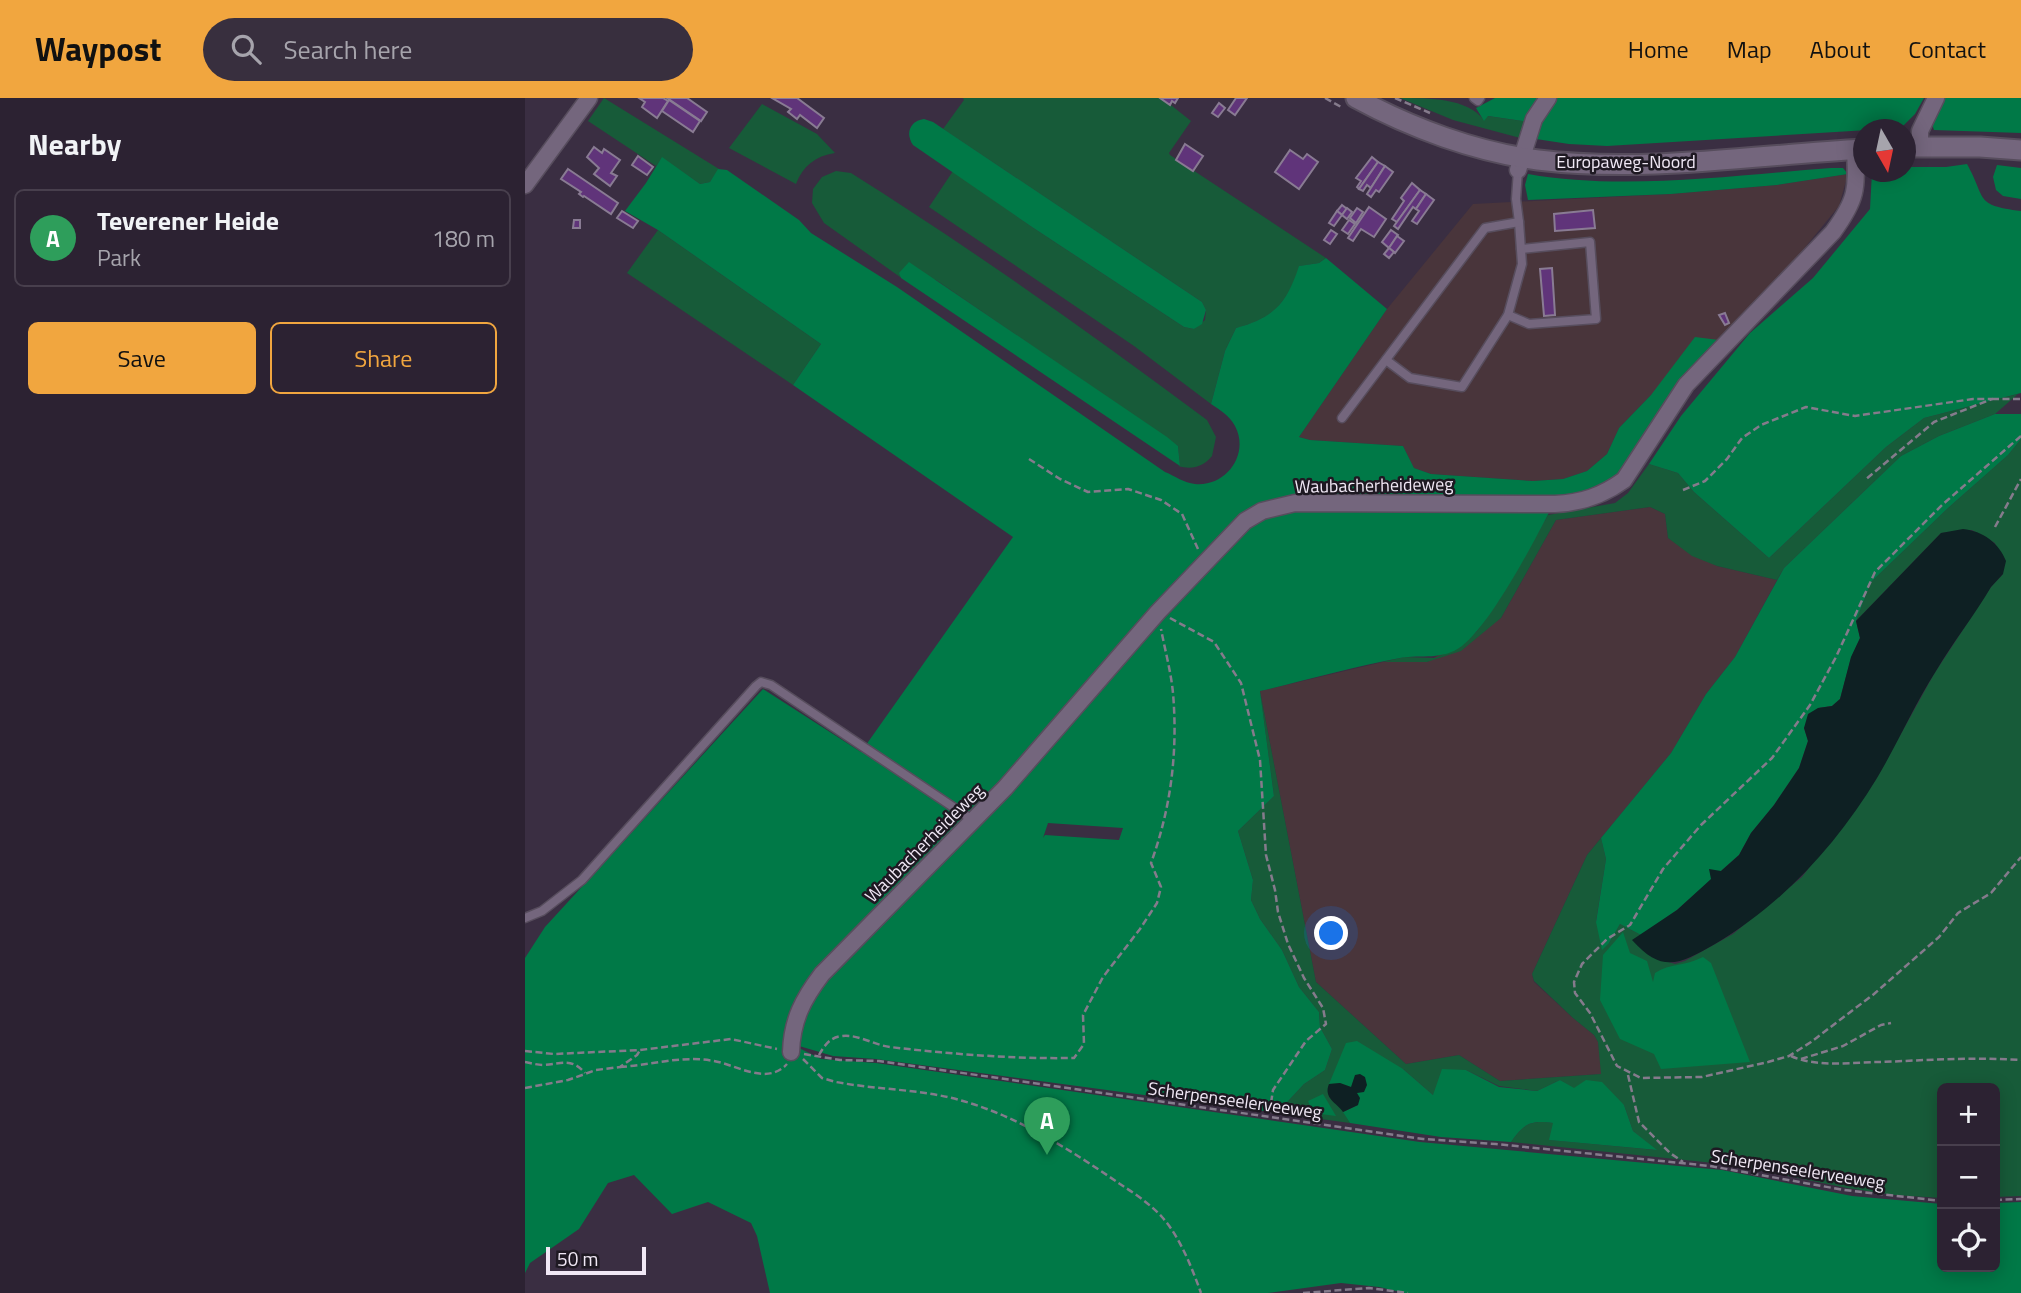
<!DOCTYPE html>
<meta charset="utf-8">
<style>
body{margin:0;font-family:"Titillium Web",sans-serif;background:#382f3e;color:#f1f3f6}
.controls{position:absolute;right:21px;bottom:21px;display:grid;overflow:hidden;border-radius:10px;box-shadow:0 4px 18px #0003}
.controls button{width:63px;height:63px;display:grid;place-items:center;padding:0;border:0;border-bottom:2px solid #483f4d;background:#2c2232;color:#f1f3f6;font:35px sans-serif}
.compass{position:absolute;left:1328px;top:21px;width:63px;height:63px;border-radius:50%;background:#2c2232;box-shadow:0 4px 18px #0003;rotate:171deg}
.scale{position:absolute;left:21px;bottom:18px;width:100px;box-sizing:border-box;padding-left:7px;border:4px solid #f0e8f5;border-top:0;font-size:19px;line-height:24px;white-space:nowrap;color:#f0e8f5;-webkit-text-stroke:5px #1e1922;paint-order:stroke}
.you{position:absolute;left:807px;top:836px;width:24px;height:24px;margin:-18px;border:5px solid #fff;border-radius:50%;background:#1a73e8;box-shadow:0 0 0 10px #1a73e833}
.badge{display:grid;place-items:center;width:46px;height:46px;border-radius:50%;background:#f1a63f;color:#fff;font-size:23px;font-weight:700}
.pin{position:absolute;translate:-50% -58px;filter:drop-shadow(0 2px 4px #0008)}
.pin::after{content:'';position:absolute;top:37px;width:24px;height:21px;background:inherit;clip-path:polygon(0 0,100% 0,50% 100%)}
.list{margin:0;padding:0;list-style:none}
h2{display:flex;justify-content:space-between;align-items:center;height:91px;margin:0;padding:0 28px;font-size:30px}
h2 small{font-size:23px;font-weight:400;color:#a6a4ac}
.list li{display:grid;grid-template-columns:46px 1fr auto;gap:21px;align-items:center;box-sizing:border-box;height:98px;margin:0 14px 14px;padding:0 14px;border:2px solid #483f4d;border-radius:10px}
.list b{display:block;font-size:26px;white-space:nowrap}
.list p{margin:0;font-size:23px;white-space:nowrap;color:#a6a4ac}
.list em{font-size:23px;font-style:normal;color:#a6a4ac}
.actions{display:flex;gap:14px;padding:21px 28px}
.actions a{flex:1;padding:16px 0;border:2px solid #f1a63f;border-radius:10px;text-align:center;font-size:24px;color:#f1a63f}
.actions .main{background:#f1a63f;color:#111}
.icon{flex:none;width:38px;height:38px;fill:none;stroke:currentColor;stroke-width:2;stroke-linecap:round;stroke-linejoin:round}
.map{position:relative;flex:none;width:1496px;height:1195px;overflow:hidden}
header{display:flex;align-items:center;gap:42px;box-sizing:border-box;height:98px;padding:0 35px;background:#f1a63f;color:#111}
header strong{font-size:33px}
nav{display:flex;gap:38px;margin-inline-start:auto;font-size:24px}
.search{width:490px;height:63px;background:#382f3e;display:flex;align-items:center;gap:18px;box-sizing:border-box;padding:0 24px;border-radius:38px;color:#a6a4ac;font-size:26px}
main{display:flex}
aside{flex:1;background:#2c2232}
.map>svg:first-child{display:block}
.industrial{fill:#49353b}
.green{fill:#175b39}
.forest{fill:#007947;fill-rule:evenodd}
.water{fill:#0e2023}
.building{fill:#60347a;stroke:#897b93;stroke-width:2}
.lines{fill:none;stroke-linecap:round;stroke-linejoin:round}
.service-casing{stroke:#574d5d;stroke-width:11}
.minor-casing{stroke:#574d5d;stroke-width:19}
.tertiary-casing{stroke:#574d5d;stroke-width:23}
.path{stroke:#857b8c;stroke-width:2.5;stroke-dasharray:7 3.5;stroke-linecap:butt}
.service{stroke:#74667d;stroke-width:8}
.minor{stroke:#74667d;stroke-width:16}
.tertiary{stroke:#74667d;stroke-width:19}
.labels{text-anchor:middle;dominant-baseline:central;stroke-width:5;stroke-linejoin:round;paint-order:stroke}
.street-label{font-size:18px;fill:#f0e8f5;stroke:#1e1922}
</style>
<header>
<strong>Waypost</strong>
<div class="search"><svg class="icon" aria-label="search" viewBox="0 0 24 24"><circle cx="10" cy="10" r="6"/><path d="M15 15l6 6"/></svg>Search here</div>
<nav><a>Home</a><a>Map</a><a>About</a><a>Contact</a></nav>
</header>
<main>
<aside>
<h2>Nearby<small></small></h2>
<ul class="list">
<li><span class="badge" style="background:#2e9e5b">A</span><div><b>Teverener Heide</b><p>Park</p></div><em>180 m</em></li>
</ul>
<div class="actions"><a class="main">Save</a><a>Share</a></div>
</aside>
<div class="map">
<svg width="1496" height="1195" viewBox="0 0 1496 1195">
<rect width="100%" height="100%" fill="#3a2e42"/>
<g class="industrial">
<path d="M1323 76 1314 108 1273 158 1194 242 1126 297 1094 330 1082 356 1062 373 1038 381 1008 383 906 376 889 370 878 348 785 342 774 339 862 211 948 106 1146 96 1252 87Z"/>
<path d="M1125 409 1140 416 1143 440 1192 468 1252 482 1210 559 1181 596 1146 655 1062 757 1007 876 1009 884 1048 920 1069 937 1073 944 1077 976 975 983 934 957 881 966 791 884 735 593 858 564H902L976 520 1031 422Z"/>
</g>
<g class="green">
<path d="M79 0 194 71 185 84 175 86 137 60 131 68 63 23Z"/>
<path d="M438 0H637L666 23 644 55 645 57 801 160 794 165 775 168C762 205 749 220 711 230L700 253 686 306 609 248 404 109 428 73 507 129 659 229 669 231 680 222 681 212 677 204 418 31 439 2Z"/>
<path d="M875 0C904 0 942 0 959 22L962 18 1004 24 999 41 928 22Z"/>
<path d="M237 6 292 36 310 55C290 58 278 68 271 86L204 50Z"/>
<path d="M311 73 326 75C448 152 566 235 682 322L691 339 687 358C678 369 667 372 653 368H655L653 348 411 182 375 179 299 125 287 105 288 91 297 79Z"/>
<path d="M133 132 296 246 268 287 102 175Z"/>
<path d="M1493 296 1470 316 1414 338 1376 358 1259 470 1252 482 1192 468 1167 458 1143 440 1140 416 1125 409 1031 422 976 520 936 553 902 564H858L879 559 910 560 935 549 952 533 974 502 1023 417 1090 405 1103 395 1124 366 1153 375 1169 394 1244 460 1361 349 1399 320Z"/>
<path d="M1496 341V1098L1470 1099V990H1417V1100L1369 1097 1322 1090 1208 1067 986 1044C999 1025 1006 1022 1029 1025L1025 1042 1131 1052 1108 1033 1099 1007 1049 991 1035 982 1012 993 974 988 941 972 908 997 878 971 804 999 817 1011 825 1025 752 1015 779 986 800 972 807 951 795 929 794 914 774 889 757 852 735 821 726 802 728 782 713 733 749 698 735 593 791 884 881 966 934 957 975 983 1076 976 1073 944 1069 937 1048 920 1009 883 1007 876 1062 757 1076 740 1081 761 1071 823 1084 845 1095 826 1116 837 1108 842 1127 859 1150 866 1160 863 1208 836 1277 779 1350 683 1409 576 1466 489 1478 476 1470 445 1447 432 1416 435 1331 523 1346 484 1423 410 1483 357Z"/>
</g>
<g class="forest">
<path d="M970 0H1019L1004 24 963 18 959 23 951 10Z"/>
<path d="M1028 0H1399L1390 16 1376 30 1082 48 1044 46 1011 41 1012 23Z"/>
<path d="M1419 0H1496V35L1409 32 1406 23Z"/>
<path d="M399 21 408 24 677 204 681 212 677 226 669 231 659 229 507 129 388 47C380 35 385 23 399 21Z"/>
<path d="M137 59 175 86 185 84 193 71 202 72 274 122 286 135 372 189 640 374C650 378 659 385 670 386 701 389 725 356 710 328 705 318 695 312 686 306L700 253 711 230C749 220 762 205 774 168L794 165 801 160 862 211 774 339 785 342 878 348 889 370 906 376 1008 383 1038 381 1062 373 1082 356 1094 330 1126 297 1170 239 1194 242 1159 280 1087 384 1077 392 1031 401C1012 438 968 524 937 548 917 563 897 556 875 560 828 569 782 582 735 593L749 698 713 733 728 782 726 802 735 821 757 852 774 889 794 914 795 929 807 951 800 972 779 986 752 1015 351 961 308 958 264 945 296 961 351 965 895 1044 1197 1072 1327 1098 1417 1106V1169H1470V1105L1496 1104V1195H880L854 1189 816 1185 743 1195H245L232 1138 226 1125 183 1104 147 1116 109 1077 83 1085 54 1131 5 1165 0 1175V860L20 829 238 591 336 654 488 439 268 287 296 246 133 132 100 113 121 85ZM523 725 598 730 594 742 520 737 518 740Z"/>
<path d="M1442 66C1462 102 1449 107 1496 113V295L1399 320 1361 349 1244 460 1169 394 1153 375 1124 366 1156 318 1225 235 1288 180 1345 111 1347 74H1380L1381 69H1421Z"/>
<path d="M1472 67 1496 70V101L1478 98 1471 92 1468 79Z"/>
<path d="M1306 70H1318L1323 76 1252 87 1146 96 1003 102 1000 87 1003 76C1097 93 1212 77 1306 70Z"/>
<path d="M384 164 642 339 653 348 655 368 376 180 374 175Z"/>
<path d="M1470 316H1496V341L1483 357 1423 410 1346 484 1331 523 1335 540 1326 560 1315 601 1307 608 1293 610 1279 630 1283 643 1274 670 1249 707 1226 735 1214 757 1152 812 1116 837 1095 826 1084 845 1077 852 1071 824 1081 761 1076 740 1146 655 1181 596 1210 559 1259 470 1376 358 1414 338Z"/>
<path d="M1098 834 1105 855 1122 863 1128 884 1130 875C1145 865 1161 868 1178 859L1186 865 1225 964 1136 971 1129 956 1095 941 1075 902 1078 857Z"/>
<path d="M832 943 878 971 908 997 917 971 941 972 974 989 1012 993 1035 982 1049 990 1061 982 1077 984 1099 1007 1108 1033 1132 1052 1024 1042 1028 1025C1006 1022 999 1025 986 1044L916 1039 825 1025 818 1014 833 1007 826 989 815 985 804 986 821 945Z"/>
<path d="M798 996 811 1018 788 1015 783 1003Z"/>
</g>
<g class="water">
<path d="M1438 431C1458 433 1474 445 1481 463L1478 476 1466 489C1449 518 1428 544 1411 573 1389 607 1373 645 1352 680 1312 746 1258 806 1190 846 1156 865 1138 877 1107 842L1152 812 1186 781 1184 771 1196 773 1214 757 1226 735 1249 707 1274 670 1283 643 1279 630 1283 616 1293 610 1307 608 1315 601 1326 559 1335 540 1331 523 1416 435Z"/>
<path d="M835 976 840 979 842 987 839 994 832 995 835 1000 833 1007 818 1014C812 1005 798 1000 804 986L815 985 826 989 830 977Z"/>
</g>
<g class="building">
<path d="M114 0H138L143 3 132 20 117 9 120 4Z"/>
<path d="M142 0H162L182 14 176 23Z"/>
<path d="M247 0H272L299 20 292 30 275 17 272 21 263 14 266 11Z"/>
<path d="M635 0H653L650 5 647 3 645 7Z"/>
<path d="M711 0H722L710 17 703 12Z"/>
<path d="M144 2 175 23 168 34 137 13Z"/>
<path d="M694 5 700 10 693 19 687 15Z"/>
<path d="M660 46 678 58 668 73 651 62Z"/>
<path d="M69 49 77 55 79 51 95 62 86 75 92 78 85 88 69 76 74 70 62 59Z"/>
<path d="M765 52 778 61 782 56 793 64 774 91 750 74Z"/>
<path d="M113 58 128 69 122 77 107 67Z"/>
<path d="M847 59 853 64 834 91 832 89 836 83 831 80Z"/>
<path d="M853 64 860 68 846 90 842 87 838 93 834 91Z"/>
<path d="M860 68 868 74 854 94 851 92 846 99 842 96Z"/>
<path d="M43 71 93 105 86 116 59 98 58 99 54 96 56 94 36 81Z"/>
<path d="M887 85 895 92 872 124 867 121 879 103 876 100Z"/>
<path d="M895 92 901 96 891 111 888 109 873 131 869 128Z"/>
<path d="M901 96 909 102 892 126 887 123 894 113 891 111Z"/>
<path d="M817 107 822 111 817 117 812 113Z"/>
<path d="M844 109 861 121 849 139 836 131 828 143 823 140Z"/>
<path d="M822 110 827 114 822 121 817 117Z"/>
<path d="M832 110 838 114 831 125 825 120Z"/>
<path d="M1068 112 1070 130 1030 133 1029 116Z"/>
<path d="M97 113 113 123 108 130 92 120Z"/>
<path d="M812 113 817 117 809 128 804 125Z"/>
<path d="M49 122H55V130H48Z"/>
<path d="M824 122 830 126 823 136 817 132Z"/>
<path d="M806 132 812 136 805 146 799 142Z"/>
<path d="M866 132 873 137 864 150 857 144Z"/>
<path d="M872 138 879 143 870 155 864 150Z"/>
<path d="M864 150 869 154 864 160 859 156Z"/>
<path d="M1027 170 1030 217 1019 218 1015 171Z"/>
<path d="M1200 215 1204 225 1200 227 1194 217Z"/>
</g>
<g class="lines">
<g class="service-casing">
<g id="service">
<path d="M949 0 953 3 955 0"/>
<path d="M983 217 1004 226 1071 221 1065 144 996 151"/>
<path d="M861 262 885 280 937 289 983 217 997 166 994 124"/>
<path d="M817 320 960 130 994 124 991 101 993 72"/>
<path d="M0 820 17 813 57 782 231 588 236 584 246 587 449 723"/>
</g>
</g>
<g class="minor-casing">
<g id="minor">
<path d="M1395 48V33L1411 0"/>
<path d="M993 72 1009 21 1023 0"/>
<path d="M0 87 64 0"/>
<path d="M266 954C267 922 278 901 297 876L480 690 633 514 720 423 737 413 770 405 1030 406C1056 405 1077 398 1099 382L1161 287 1308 134C1332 101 1332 92 1330 52"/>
</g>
</g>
<g class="tertiary-casing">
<g id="tertiary">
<path d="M831 0C886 30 951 54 1013 62 1121 75 1231 57 1338 51"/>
<path d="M1380 49H1455L1496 52"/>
</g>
</g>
<g class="path">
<path d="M800 0 818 10"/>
<path d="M870 0 905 15"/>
<path d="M1467 301H1496"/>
<path d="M1496 338 1417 407 1350 474 1311 559 1285 607 1247 660 1176 727 1138 771 1105 827 1082 841 1057 866 1049 884 1050 895 1065 915 1092 968 1116 980 1177 979 1243 964 1264 958 1286 944 1349 896 1414 839 1433 815 1466 795 1496 759"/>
<path d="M504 361 535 381 563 394 603 391 636 402 657 416 673 451"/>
<path d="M1158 392 1180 383 1202 361 1217 340 1236 327 1281 309 1330 318 1448 301H1467L1409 324 1340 382"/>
<path d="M1470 429 1496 381"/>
<path d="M645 520 689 544 716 585 735 662 741 757 750 792 753 814 763 846 779 880 798 910 801 926 781 943 748 992 744 1018"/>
<path d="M0 953 29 956 115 952 206 941 252 951"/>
<path d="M279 956 315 962 354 963 898 1041 971 1046 1185 1068 1319 1092 1417 1103"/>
<path d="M294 957C299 948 305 939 317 938 333 936 349 947 365 949 426 956 487 961 549 960L559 946 558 917 578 879 615 831 632 805 636 789 626 765C646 710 653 654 648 595 646 574 640 552 636 531"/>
<path d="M1266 958C1292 970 1328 964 1356 964 1403 962 1449 959 1496 962"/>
<path d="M278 961 297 980 311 984C353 992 398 991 438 1003 494 1019 547 1053 595 1086 609 1095 625 1106 637 1119 655 1139 667 1170 676 1195"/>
<path d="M1276 961 1318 948 1356 927 1366 925"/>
<path d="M0 964C6 965 12 967 18 967 36 966 46 959 60 975"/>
<path d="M95 969C126 967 157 957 189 963 212 967 242 988 262 966"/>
<path d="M1103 977 1114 1024 1145 1055 1158 1064"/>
<path d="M0 990 43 982 71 972 95 969 112 957 115 952"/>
<path d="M1470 1102 1496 1101"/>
<path d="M778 1195 844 1190 883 1195"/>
</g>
<use href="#service" class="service"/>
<use href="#minor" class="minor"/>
<use href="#tertiary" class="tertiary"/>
</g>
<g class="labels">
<g class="street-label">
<text x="1101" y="63">Europaweg-Noord</text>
<text transform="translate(849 387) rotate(-1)">Waubacherheideweg</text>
<text transform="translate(399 745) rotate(-45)">Waubacherheideweg</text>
<text transform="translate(710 1002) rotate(8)">Scherpenseelerveeweg</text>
<text transform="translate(1273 1071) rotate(9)">Scherpenseelerveeweg</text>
</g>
</g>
</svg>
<div class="controls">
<button>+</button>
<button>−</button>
<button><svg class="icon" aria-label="locate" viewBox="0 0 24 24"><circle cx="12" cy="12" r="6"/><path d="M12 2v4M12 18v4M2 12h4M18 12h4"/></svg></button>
</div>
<svg class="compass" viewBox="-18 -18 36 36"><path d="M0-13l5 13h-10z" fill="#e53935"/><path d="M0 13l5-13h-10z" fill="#a6a4ac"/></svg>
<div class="scale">50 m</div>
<div class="you"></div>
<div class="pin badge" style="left:522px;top:1057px;background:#2e9e5b">A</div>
</div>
</main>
